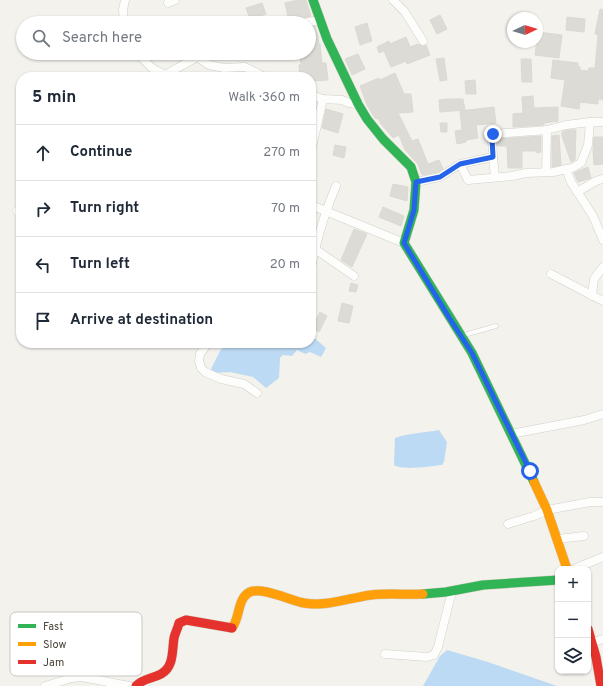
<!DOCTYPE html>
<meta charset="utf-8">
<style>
body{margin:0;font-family:Overpass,sans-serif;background:#f6f6f7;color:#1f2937}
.controls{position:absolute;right:12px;bottom:12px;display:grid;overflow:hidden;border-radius:8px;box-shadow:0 1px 3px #0004}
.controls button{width:36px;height:36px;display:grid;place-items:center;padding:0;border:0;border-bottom:1px solid #e0e1e3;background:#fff;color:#1f2937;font:20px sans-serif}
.compass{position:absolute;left:507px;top:12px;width:36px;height:36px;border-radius:50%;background:#fff;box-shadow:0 1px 3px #0004;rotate:86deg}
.stop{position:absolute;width:12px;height:12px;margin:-9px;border:3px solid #2563eb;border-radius:50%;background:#fff}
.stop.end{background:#2563eb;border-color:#fff;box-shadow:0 1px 4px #0008}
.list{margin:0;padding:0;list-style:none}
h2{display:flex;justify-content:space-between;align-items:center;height:52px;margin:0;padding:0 16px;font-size:17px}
h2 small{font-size:13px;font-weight:400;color:#747a83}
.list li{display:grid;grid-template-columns:26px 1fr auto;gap:12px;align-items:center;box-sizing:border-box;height:56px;padding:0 16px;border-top:1px solid #e0e1e3}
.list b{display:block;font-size:15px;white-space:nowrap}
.list em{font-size:13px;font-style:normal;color:#747a83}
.icon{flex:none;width:22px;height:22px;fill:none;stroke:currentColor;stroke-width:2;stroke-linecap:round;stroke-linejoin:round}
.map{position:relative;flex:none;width:603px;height:686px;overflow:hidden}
.search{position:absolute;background:#fff;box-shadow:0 1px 3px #0004;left:16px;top:16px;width:300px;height:44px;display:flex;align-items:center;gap:10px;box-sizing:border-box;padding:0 14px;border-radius:22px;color:#747a83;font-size:15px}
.panel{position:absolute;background:#fff;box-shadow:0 1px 3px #0004;left:16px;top:72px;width:300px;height:276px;border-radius:16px}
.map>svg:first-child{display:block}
.water{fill:#bcdaf3}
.building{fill:#dddbd5;stroke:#dcd9d2}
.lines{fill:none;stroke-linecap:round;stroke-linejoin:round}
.lane-casing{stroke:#d1d0ca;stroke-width:5}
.street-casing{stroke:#d1d0ca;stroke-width:9}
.fast-casing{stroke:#d3cfc4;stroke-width:10}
.slow-casing{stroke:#d3cfc4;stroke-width:10}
.jam-casing{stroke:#d3cfc4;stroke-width:10}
.lane{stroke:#fdfdfc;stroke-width:4}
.street{stroke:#fdfdfc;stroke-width:8}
.fast{stroke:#30b455;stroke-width:9}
.slow{stroke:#ff9f0a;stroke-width:9}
.jam{stroke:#e5322d;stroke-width:9}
.route{stroke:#2563eb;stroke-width:5}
.key{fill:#fff;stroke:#c9c7c3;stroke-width:1}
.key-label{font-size:11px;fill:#4b4437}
</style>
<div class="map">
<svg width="603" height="686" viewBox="0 0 603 686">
<rect width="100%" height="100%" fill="#f3f2ed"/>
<g class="water">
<path d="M311 335 326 348 321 357 310 352 305 354 297 350 292 356 283 355 280 358 279 378 266 388 253 377 230 372 213 373 211 369 220 351 227 343H311Z"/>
<path d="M439 430 447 442 444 462 442 465C430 466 403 471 394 465L395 438C409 433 424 433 439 430Z"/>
<path d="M447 650 488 662 557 686H423L440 656Z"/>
</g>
<g class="building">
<path d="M298 0H306L311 16 289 21 285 3Z"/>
<path d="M262 3 266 14 260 16 261 23H255L254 18 250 19 246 8Z"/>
<path d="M600 9 603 10V100L598 99V104L580 102 579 109 561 106 565 80 551 78 553 60 578 63V66L580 67V70L588 71 589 68H595L598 35 595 34Z"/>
<path d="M440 15 447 29 437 34 430 20Z"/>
<path d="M567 17 585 19 584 32 566 30Z"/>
<path d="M367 23 372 41 360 45 355 27Z"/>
<path d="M315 26 318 36 319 44H320L322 63H326L328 80 311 81V77H300L299 65 301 64 299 53H309V27Z"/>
<path d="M538 32 562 35 559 58 535 55Z"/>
<path d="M406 37 410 47 418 44 423 46 426 45 430 55 407 64 406 61 391 67 384 51 379 53 377 47 389 41 390 44Z"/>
<path d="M358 54 365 69 352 75 345 59Z"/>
<path d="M444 58 447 80 440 81 436 59Z"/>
<path d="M521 59H531L532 82H522Z"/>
<path d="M395 73 404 94H411L413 112 398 113 412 141 418 139 428 164 439 160 443 169 438 172 422 175 418 164 405 150 399 135 393 138 381 124 378 118 376 119 373 115 367 105 360 86 379 78 380 80Z"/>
<path d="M475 80 476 94H466L465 81Z"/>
<path d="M533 96 534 108 558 107V121L544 123V125L513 127V114L523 113 522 97Z"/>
<path d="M448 99H463L465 110 440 112 439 100Z"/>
<path d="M494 107 496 123 476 125 478 138 466 140V142L457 144 455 131 462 130 460 111Z"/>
<path d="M326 109 343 114 338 133 322 128Z"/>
<path d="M440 123H447V132H441Z"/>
<path d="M567 130H576L575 160 571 162 562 136V132Z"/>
<path d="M559 135 561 165 552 167V136Z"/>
<path d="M541 136V152L537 153V151H522V168H508L507 146H498V139Z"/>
<path d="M594 137H603V164L594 165 593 150Z"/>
<path d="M335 145 346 147 344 158 333 155Z"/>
<path d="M588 167 591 178 578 182 574 173Z"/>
<path d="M393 184 408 187 407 201 390 196Z"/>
<path d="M383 207 404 216 401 226 379 217Z"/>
<path d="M354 229 367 234 352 267 341 260Z"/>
<path d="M351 283 358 285 356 292 349 291Z"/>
<path d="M342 303 353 306 349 323 338 321Z"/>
<path d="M320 312 327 316 319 332 312 328Z"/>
</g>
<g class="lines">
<g class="lane-casing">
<path id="lane" d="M464 335 496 326"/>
</g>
<g class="street-casing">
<g id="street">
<path d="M393 0 405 12 423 41"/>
<path d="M168 3 175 0"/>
<path d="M124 23 123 10 125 0"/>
<path d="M303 23 319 20"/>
<path d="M137 53 152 68 165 75 197 57"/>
<path d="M199 53 197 57 209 65 224 68 245 67 265 77"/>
<path d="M311 95 323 99 342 100 349 103 358 104"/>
<path d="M547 130 566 125 590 122"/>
<path d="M311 151 323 99"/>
<path d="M493 157 492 138 493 134 547 130 546 172"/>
<path d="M460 164 493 157 495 177"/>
<path d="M566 169 571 182 593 216 603 240"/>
<path d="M416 182 440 177 460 164 468 180 512 176 526 173 553 172 572 168 581 163 588 145 590 122H603"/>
<path d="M577 192 596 181 602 179"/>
<path d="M311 205 404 243"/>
<path d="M17 211 21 210"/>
<path d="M315 249 354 276"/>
<path d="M311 268C317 238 324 214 336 186"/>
<path d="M551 274 603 301"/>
<path d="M592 296 594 279 603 267"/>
<path d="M208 343 200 354 199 361 201 368 205 372 221 379 244 384 257 393"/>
<path d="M511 434 584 420 603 414"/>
<path d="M508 524 534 516 547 510 590 502H603"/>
<path d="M558 539 584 536"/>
<path d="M574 569 603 557"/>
<path d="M593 642 603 639"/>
<path d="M385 654 427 657 434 655 438 647 452 591"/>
<path d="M45 686 72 678 82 677 129 686"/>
</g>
</g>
<g class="fast-casing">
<g id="fast">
<path d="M313 0 327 39 358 104 367 119 383 139 411 167 416 182 414 210 404 243 472 353 534 482"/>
<path d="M423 594 446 592 483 585 558 580"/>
</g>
</g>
<g class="slow-casing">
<g id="slow">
<path d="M534 482 547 510 567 569"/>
<path d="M232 628C240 618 237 601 248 593 260 585 291 601 304 603 326 607 349 598 371 595 388 593 406 595 423 594"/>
</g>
</g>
<g class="jam-casing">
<g id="jam">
<path d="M588 629 596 657 601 686"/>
<path d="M136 686C143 678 152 679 161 674 174 667 172 651 174 638 175 633 178 628 179 623L186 620 232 628"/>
</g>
</g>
<use href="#lane" class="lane"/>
<use href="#street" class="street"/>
<use href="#fast" class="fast"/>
<use href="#slow" class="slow"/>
<use href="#jam" class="jam"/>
</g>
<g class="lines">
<path class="route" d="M493 134 492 138 493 157 460 164 440 177 416 182 414 210 404 243 450 319 472 353 530 471"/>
</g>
<rect x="10" y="612" width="132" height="64" rx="6" class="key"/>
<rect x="18" y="624" width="18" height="4" fill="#30b455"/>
<rect x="18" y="642" width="18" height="4" fill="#ff9f0a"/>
<rect x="18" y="660" width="18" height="4" fill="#e5322d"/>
<g class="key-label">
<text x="43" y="630">Fast</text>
<text x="43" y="648">Slow</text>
<text x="43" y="666">Jam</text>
</g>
</svg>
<div class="controls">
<button>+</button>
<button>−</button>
<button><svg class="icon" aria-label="layers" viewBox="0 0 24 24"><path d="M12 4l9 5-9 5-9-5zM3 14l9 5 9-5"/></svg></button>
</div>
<svg class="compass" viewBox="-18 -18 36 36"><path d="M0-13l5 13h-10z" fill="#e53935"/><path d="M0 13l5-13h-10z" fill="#747a83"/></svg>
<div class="stop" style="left:530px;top:471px"></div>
<div class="stop end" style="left:493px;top:134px"></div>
<div class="search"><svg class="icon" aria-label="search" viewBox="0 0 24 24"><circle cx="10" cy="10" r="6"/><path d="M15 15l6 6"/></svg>Search here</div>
<section class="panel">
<h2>5 min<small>Walk · 360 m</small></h2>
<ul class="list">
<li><svg class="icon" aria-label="ahead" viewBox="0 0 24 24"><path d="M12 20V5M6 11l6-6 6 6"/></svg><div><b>Continue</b></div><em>270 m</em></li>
<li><svg class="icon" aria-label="right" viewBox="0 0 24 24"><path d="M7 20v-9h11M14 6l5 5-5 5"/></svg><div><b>Turn right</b></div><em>70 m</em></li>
<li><svg class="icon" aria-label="left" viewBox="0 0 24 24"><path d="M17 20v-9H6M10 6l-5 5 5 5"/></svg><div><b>Turn left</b></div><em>20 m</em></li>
<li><svg class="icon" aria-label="arrive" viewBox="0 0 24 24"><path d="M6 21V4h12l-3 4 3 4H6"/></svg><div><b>Arrive at destination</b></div></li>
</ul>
</section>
</div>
